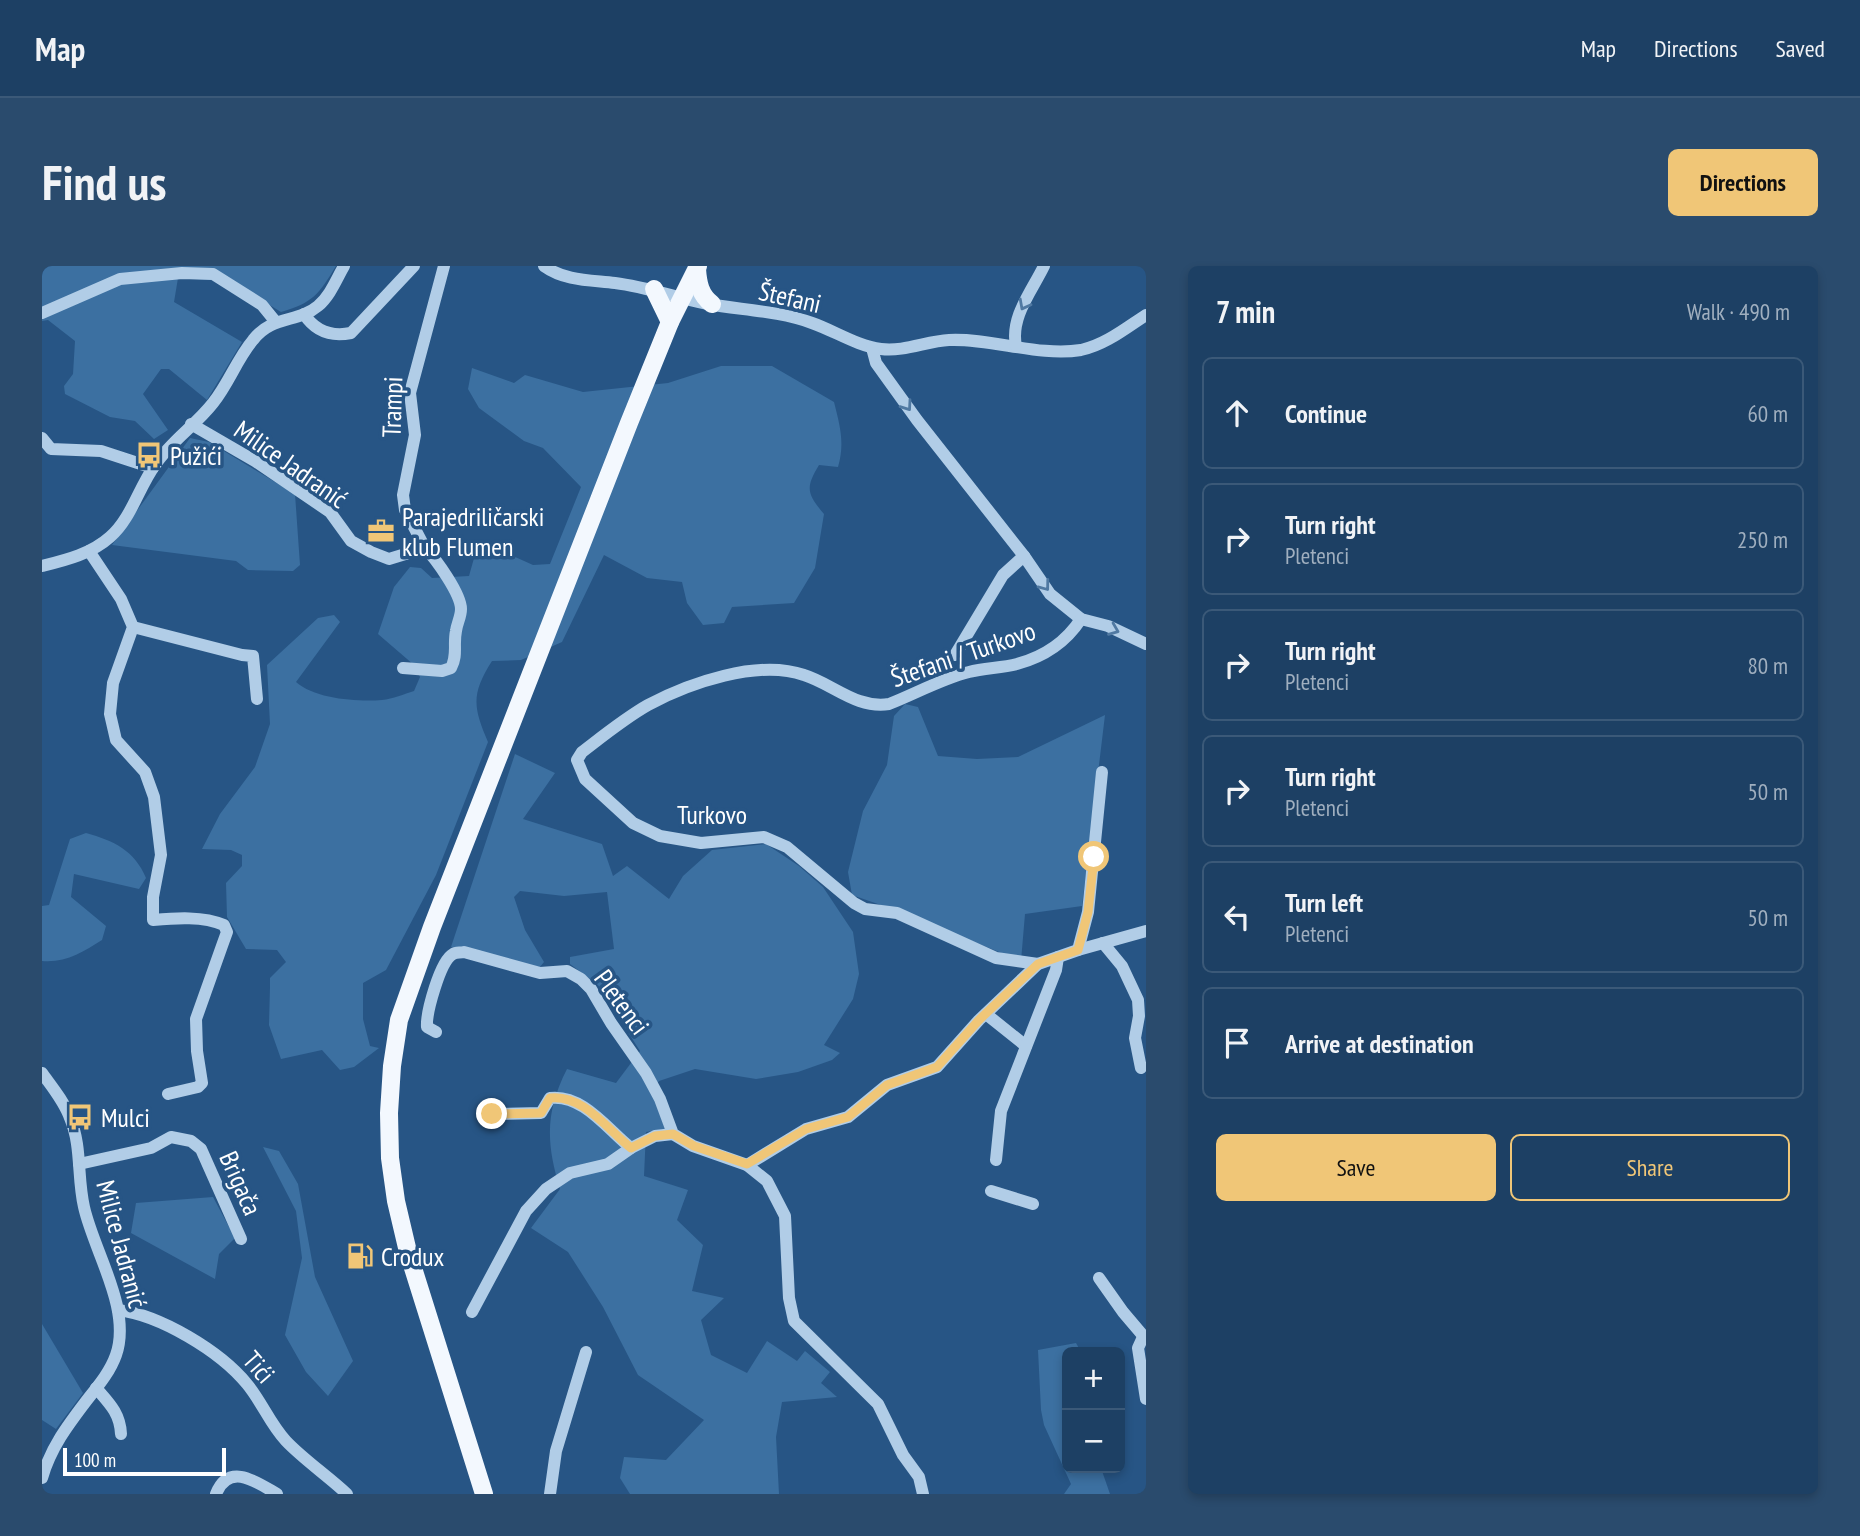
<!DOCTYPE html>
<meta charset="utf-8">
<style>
body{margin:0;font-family:"PT Sans Narrow",sans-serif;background:#2a4b6d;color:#f1f3f6}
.controls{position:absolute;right:21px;bottom:21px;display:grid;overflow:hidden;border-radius:10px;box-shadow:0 4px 10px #0003}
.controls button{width:63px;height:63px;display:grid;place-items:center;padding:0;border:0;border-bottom:2px solid #3b5978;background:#1d4064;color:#f1f3f6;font:35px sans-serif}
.scale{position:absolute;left:21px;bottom:18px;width:163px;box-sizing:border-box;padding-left:7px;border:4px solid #fff;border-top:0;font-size:19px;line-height:24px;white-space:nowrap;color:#fff;-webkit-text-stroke:5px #275585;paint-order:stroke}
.stop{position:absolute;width:21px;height:21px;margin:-16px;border:5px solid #f0c677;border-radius:50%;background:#fff}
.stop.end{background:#f0c677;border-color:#fff;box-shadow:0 2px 7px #0008}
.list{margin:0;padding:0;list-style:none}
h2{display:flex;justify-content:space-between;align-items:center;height:91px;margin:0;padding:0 28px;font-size:30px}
h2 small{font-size:23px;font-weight:400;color:#a0afbf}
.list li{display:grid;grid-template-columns:46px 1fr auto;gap:21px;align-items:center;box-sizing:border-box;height:112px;margin:0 14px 14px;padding:0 14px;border:2px solid #3b5978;border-radius:10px}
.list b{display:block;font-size:26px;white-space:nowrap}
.list p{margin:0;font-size:23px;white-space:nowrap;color:#a0afbf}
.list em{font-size:23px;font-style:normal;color:#a0afbf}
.actions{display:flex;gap:14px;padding:21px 28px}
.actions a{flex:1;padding:16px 0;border:2px solid #f0c677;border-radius:10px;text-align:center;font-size:24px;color:#f0c677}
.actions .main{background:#f0c677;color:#111}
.icon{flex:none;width:38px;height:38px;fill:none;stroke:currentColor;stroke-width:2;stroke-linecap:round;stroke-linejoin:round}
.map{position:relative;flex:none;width:1104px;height:1228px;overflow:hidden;border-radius:10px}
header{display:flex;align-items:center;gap:42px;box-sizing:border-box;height:98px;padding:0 35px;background:#1d4064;border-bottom:2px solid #3b5978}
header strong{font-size:33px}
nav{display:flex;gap:38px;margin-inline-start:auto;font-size:24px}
.intro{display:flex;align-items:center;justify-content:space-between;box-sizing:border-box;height:168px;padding:0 42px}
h1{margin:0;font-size:49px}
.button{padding:18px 32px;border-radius:10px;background:#f0c677;color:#111;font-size:24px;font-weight:700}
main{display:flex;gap:42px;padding:0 42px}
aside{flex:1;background:#1d4064;border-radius:10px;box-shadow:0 4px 10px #0003}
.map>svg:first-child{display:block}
.green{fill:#3c70a1}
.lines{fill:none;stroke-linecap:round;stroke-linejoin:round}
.minor{stroke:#b1cde7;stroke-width:12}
.major{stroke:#f3f8fe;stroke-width:18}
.oneway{stroke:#5079a2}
.route{stroke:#f0c677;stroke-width:9}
.labels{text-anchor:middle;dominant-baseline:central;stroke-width:7;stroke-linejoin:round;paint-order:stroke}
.street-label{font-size:26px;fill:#fff;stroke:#275585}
.poi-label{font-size:26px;fill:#fff;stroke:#275585;text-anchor:start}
</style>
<header>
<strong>Map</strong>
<nav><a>Map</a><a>Directions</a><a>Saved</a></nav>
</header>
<div class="intro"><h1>Find us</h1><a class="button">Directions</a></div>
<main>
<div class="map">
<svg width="1104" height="1228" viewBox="0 0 1104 1228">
<rect width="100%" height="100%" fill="#275585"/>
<g class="green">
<path d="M0 0H294C277 28 271 37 239 46L188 15 136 12 132 36 200 76 165 134 127 103H119L101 128 126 164 112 173 93 155 68 151 23 128 22 120 31 108 33 75 6 54 0 55Z"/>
<path d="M679 100H730L792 136C798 160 803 177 796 201L777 199C763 222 765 228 782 248L773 302 752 337 690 341 682 357 661 359 645 337 640 316 605 312 562 289 520 376 479 394 450 395C429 428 431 441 446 476L394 609 344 704 321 717V753L328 780 337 782 312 801 298 804 280 784 239 793 227 759 228 721V712L244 696 235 684 204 683 185 651 184 617 200 600V589L189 584 160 583 178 548 213 501 228 458 225 399 276 352 292 349 298 356 254 416C273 433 316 436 340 434 351 433 362 428 372 425L378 411 372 399 336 368 352 321 368 301 379 302 390 312 427 310 434 285 444 278 491 299 508 298 539 221 501 182 482 175 437 142 426 123 430 102 472 117 483 109 541 126 626 117Z"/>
<path d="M148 172 167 176 253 228 258 299 251 305 206 304 194 295 70 279Z"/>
<path d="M863 438 876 441 896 490 935 493 976 491 1063 449 1040 640 983 648 979 695 856 645 810 629 806 606 821 545 845 499 852 450Z"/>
<path d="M473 488 513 507 481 553 560 578 571 610 585 600 627 633 641 610 670 584 724 578 757 600 781 621 811 666 817 708 811 733 782 779 798 787 790 794 756 806 714 813 653 803 617 815 610 825 623 863 604 866 602 910 646 924 635 954 661 979 650 1025 682 1032 659 1054 669 1089 705 1107 725 1075 755 1095 763 1085 788 1106 779 1117 795 1131 740 1136 734 1171 737 1228H588L578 1212 582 1191 624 1194 662 1154 596 1109 561 1041 526 986 489 962 518 923C504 877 503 846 525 803L574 817 598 785 556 719 528 698V691L572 683 565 626 522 630 478 625 472 631 483 664 502 696 497 702 409 681Z"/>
<path d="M44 567C72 575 92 584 104 612L97 623 32 608 29 631 64 660 60 674C41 686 24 697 0 695V640L7 639 28 573Z"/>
<path d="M221 881 237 885 256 918 273 1011 311 1095 286 1130 264 1106 243 1069 260 992 254 945Z"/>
<path d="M171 931 193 972 177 988 173 1013 89 967 94 937Z"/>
<path d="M0 1058 41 1127 14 1163 0 1154Z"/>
<path d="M1034 1077 1039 1086H1025V1202H1059L1068 1228H1022L1029 1218 1002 1159 999 1144 996 1084Z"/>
</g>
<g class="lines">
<g class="minor">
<path d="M502 0C523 15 548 14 573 17 605 21 635 32 666 38 700 44 737 45 770 57 793 65 815 80 839 83 862 86 885 75 907 74 950 72 997 91 1039 84 1063 79 1084 62 1104 49"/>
<path d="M0 47 78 13 140 7 171 8 220 39 233 55"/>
<path d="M262 48C273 65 289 71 309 67L372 0"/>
<path d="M974 80C968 51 990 25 1002 0"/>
<path d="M830 82 834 97 875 154 982 290 1008 328 1039 353 1066 360 1104 378"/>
<path d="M149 158 213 195 288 246 309 275 329 286 347 293 383 282C394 293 419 328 419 343 419 351 415 357 414 365 411 379 416 389 409 402L400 405 361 402"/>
<path d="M0 172 9 183 59 185 111 202"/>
<path d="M383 282 363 244 361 229 373 169 368 127 402 0"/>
<path d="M47 285 79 333 91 361 71 417 68 448 74 474 103 506 112 531 119 589 111 631V654C134 652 161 650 182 659L185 666 181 677 154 753 155 785 160 817 156 821 126 828"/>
<path d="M0 300C24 294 49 288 68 271 89 253 97 221 113 199 129 175 154 159 171 137 187 117 195 93 211 74 230 49 256 57 276 40 288 30 294 14 302 0"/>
<path d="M91 361 200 389 211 390 215 433"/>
<path d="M913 389 961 309 982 290"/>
<path d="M1061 677 1080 700 1096 734 1097 750 1093 772 1099 802"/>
<path d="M1036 684 1046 646 1060 506"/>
<path d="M996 698 954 692 855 647 823 643 812 637 745 581 722 571 659 577 618 570 591 557 543 513 535 494 540 486C561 470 583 452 606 439 647 417 716 393 762 409 791 418 814 443 847 438 873 428 899 413 927 406 942 402 959 402 975 398 1001 391 1024 376 1039 353"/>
<path d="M944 748 984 780"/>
<path d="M394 766 385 761C384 747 398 695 411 688 414 686 418 687 422 686L498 707 525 705 539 713 549 723 569 757 604 807 618 833 631 868 651 880 705 899 725 915 743 950 747 1032 752 1055 836 1138 861 1189 877 1211 881 1228"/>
<path d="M0 807C10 821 22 835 28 852 40 880 35 911 42 941 52 986 90 1043 74 1089 68 1106 56 1120 45 1134 26 1159 9 1181 0 1212"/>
<path d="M450 848 499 847 508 832C541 828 565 863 589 882"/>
<path d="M954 894 959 845 1014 704 1016 691"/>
<path d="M37 898 109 882 129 871 149 875 159 883 199 973"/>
<path d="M705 899 764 863 806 851 845 819 895 801 937 754 996 698 1036 684 1104 665"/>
<path d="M949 925 991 938"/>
<path d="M1057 1012 1081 1046 1104 1073"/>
<path d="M76 1044C118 1049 178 1085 205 1118 220 1136 228 1158 244 1175 261 1193 287 1211 305 1228"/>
<path d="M430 1046 484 945 504 923 528 907 566 898 589 882 613 870 631 868"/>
<path d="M1101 1071 1096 1082 1104 1133"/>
<path d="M54 1122C67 1137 78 1147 79 1168"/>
<path d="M174 1228C187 1195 216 1217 235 1228"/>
<path d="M508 1228 514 1185 544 1086"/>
</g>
<g class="major">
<path d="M655 3C656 17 658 29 670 38"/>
<path d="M612 23 628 56"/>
<path d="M442 1228 366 986 354 935 348 892 347 847 350 800 357 754 390 661 587 157 628 56 656 0"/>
</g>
</g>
<defs><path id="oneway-chevron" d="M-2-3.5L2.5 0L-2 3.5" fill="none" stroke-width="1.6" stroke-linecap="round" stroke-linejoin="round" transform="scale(1.75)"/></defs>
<g class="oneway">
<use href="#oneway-chevron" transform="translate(982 39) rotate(118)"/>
<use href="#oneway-chevron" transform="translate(865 140) rotate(55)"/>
<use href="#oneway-chevron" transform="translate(1003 320) rotate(53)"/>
<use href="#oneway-chevron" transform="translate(1072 364) rotate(22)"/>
</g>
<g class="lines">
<path class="route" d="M450 848 499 847 508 832C541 828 565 863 589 882L613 870 631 868 652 880 705 898 764 863 806 851 845 819 895 801 937 754 996 698 1036 684 1046 646 1052 591"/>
</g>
<defs>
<g id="bus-bare" transform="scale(2.1)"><path d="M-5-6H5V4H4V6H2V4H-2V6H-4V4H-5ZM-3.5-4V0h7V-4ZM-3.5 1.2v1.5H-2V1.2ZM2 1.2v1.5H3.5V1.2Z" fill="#f0c677" stroke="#275585" stroke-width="2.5" paint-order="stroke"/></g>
<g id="office-bare" transform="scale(2.1)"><path d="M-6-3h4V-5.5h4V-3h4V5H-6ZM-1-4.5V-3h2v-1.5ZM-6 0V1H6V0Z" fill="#f0c677" stroke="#275585" stroke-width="2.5" paint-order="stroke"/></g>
<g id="fuel-bare" transform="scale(2.1)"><path d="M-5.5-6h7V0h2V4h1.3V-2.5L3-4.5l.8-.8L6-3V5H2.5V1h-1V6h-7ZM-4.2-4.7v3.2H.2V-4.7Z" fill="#f0c677" stroke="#275585" stroke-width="2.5" paint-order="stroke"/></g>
</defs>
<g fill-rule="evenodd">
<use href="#bus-bare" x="107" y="189"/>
<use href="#office-bare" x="339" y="265"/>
<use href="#bus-bare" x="38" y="851"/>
<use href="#fuel-bare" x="318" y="990"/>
</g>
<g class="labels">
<g class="street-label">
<text transform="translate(748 31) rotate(13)">Štefani</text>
<text transform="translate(350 141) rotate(-88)">Trampi</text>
<text transform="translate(249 198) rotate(35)">Milice Jadranić</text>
<text transform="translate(921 388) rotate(-19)">Štefani / Turkovo</text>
<text x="670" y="548">Turkovo</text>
<text transform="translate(580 736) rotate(54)">Pletenci</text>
<text transform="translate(199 917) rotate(66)">Brigača</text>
<text transform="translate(80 978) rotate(75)">Milice Jadranić</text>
<text transform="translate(217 1101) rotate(49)">Tići</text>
</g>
<g class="poi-label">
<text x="128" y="189">Pužići</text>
<text x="360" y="250">Parajedriličarski<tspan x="360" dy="30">klub Flumen</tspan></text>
<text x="59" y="851">Mulci</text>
<text x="339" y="990">Crodux</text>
</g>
</g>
</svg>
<div class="controls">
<button>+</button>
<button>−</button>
</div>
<div class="scale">100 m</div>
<div class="stop" style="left:1052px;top:591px"></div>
<div class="stop end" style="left:450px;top:848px"></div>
</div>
<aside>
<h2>7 min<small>Walk · 490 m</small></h2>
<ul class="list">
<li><svg class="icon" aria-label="ahead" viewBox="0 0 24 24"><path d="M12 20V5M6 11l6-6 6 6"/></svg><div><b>Continue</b></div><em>60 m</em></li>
<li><svg class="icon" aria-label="right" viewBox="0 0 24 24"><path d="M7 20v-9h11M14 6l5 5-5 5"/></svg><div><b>Turn right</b><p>Pletenci</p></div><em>250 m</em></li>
<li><svg class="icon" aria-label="right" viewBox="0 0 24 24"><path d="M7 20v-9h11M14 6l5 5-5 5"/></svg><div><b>Turn right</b><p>Pletenci</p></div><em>80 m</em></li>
<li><svg class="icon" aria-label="right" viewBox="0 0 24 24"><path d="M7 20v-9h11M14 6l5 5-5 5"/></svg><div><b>Turn right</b><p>Pletenci</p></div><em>50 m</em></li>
<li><svg class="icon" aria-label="left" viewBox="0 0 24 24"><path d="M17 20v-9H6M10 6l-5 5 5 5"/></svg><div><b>Turn left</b><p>Pletenci</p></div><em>50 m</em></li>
<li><svg class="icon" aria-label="arrive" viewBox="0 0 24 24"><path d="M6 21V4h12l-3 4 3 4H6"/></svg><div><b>Arrive at destination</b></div></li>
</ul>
<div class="actions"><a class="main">Save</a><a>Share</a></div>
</aside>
</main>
